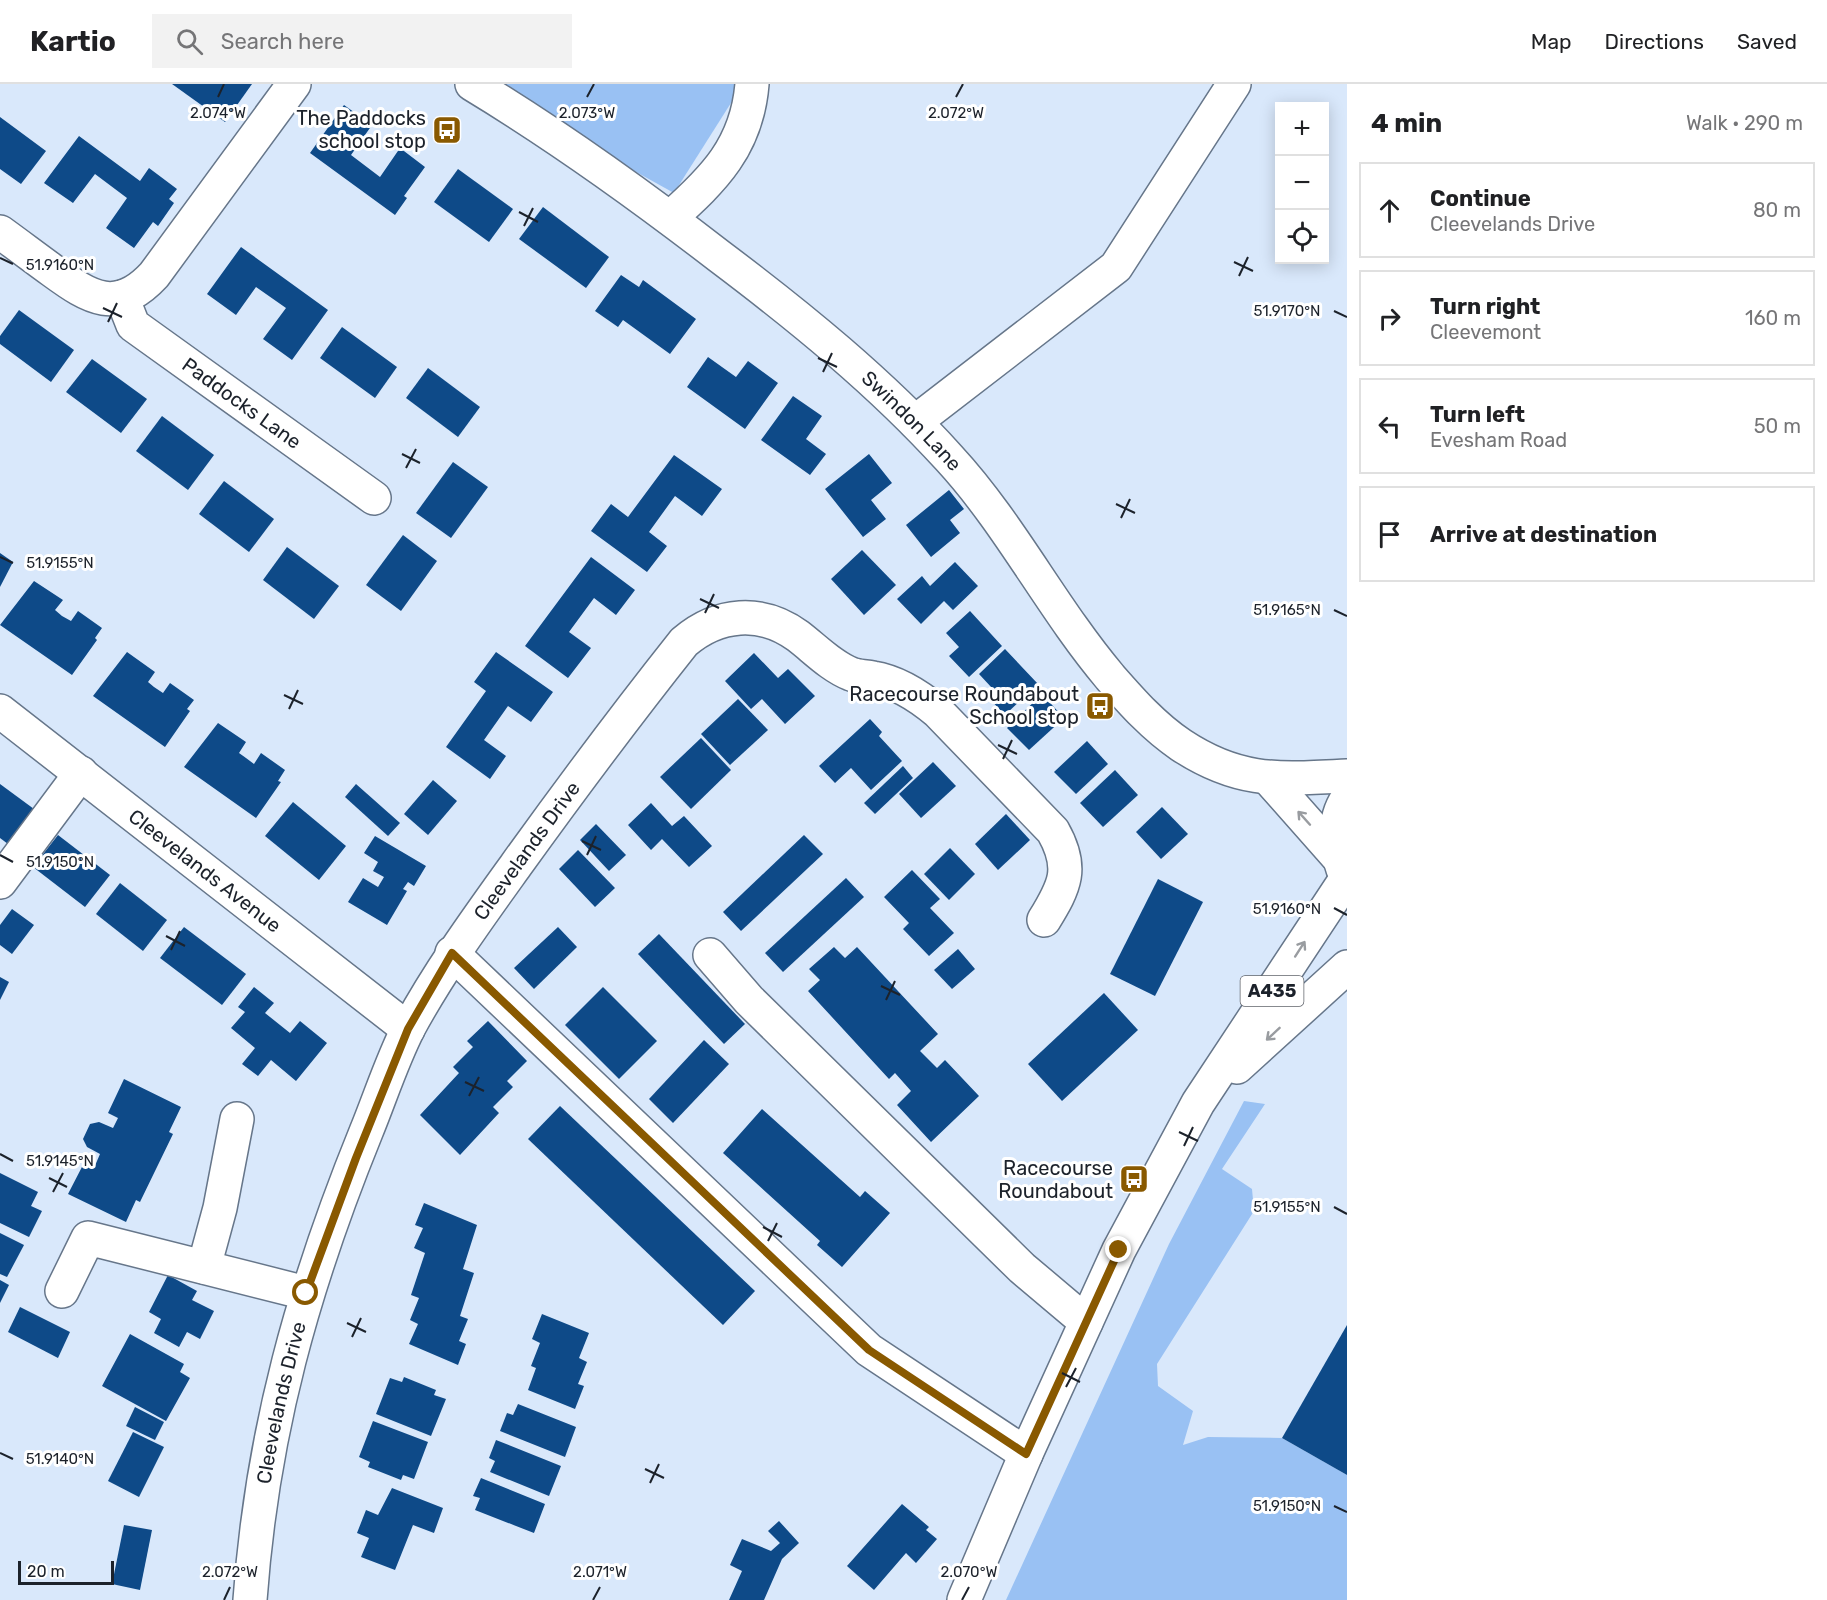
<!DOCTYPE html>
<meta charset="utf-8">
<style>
body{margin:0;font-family:Rubik,sans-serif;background:#f2f2f2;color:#202124}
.controls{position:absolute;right:18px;top:18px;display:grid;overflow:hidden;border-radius:0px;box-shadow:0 3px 15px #0003}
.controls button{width:54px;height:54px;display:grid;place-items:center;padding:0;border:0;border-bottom:2px solid #e0e0e0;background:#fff;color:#202124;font:30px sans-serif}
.scale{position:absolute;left:18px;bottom:15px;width:96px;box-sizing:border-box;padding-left:6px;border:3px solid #1c222b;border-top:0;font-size:16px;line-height:21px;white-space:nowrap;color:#1c222b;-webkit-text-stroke:4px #fff;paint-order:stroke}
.stop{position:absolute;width:18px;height:18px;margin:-14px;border:4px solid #895900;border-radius:50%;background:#fff}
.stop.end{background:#895900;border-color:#fff;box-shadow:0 2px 6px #0008}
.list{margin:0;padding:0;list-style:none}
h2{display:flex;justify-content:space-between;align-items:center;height:78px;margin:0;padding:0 24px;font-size:26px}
h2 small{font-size:20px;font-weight:400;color:#757577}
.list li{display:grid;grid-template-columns:39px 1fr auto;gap:18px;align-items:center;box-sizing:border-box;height:96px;margin:0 12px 12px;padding:0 12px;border:2px solid #e0e0e0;border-radius:0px}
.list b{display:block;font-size:22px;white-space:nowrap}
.list p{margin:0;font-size:20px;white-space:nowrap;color:#757577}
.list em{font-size:20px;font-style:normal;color:#757577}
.icon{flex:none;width:33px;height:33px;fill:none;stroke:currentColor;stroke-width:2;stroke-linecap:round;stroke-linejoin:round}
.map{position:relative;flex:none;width:1347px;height:1516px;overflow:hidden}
header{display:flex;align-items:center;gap:36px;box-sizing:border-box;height:84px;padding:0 30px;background:#fff;border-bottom:2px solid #e0e0e0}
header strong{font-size:28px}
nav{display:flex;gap:33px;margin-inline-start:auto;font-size:21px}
.search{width:420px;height:54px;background:#f2f2f2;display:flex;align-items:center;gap:15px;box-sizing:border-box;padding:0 21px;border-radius:0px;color:#757577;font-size:22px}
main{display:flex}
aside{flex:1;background:#fff}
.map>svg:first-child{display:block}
.green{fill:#99c1f3}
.building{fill:#0e4a88}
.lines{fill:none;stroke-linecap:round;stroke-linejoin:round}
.minor-casing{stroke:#66768a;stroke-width:36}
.major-casing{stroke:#66768a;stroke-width:36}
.minor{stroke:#fff;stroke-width:33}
.major{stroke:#fff;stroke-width:33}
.oneway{stroke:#999ca0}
.route{stroke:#895900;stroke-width:8}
.ticks{fill:none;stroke:#1c222b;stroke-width:2}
.labels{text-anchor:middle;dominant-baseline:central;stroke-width:6;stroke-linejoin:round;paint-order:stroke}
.shield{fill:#fff;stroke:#60646b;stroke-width:1.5}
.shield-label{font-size:18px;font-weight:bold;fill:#1c222b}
.poi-label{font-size:20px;fill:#1c222b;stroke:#fff;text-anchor:end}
.street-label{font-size:20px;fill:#1c222b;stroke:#fff}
.ticks-label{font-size:15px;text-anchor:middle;fill:#1c222b;stroke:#fff;stroke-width:6;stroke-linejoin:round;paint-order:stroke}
</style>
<header>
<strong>Kartio</strong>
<div class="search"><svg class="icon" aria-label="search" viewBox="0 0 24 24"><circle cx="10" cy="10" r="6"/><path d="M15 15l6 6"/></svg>Search here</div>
<nav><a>Map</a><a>Directions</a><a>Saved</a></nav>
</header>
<main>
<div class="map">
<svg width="1347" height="1516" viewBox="0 0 1347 1516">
<rect width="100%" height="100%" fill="#d9e8fb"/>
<g class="green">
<path d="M478 0H736V11L674 109Z"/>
<path d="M1244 1017 1265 1020 1222 1085 1252 1105 1254 1127 1157 1280 1158 1302 1193 1327 1183 1361 1208 1353 1282 1354 1347 1391V1516H1006L1169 1160Z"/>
</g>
<g class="building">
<path d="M172 0H252L225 38Z"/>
<path d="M344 21 372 41 351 71 380 93 400 64 425 83 404 112 407 114 395 131 310 69Z"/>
<path d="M0 33 46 67 21 100 0 85Z"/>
<path d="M79 52 140 97 149 84 177 105 169 115 174 119 158 142 153 138 134 164 106 144 127 114 95 90 73 119 44 99Z"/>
<path d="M458 85 513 125 489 158 434 118Z"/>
<path d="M543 123 609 173 586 204 519 155Z"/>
<path d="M241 163 328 226 292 276 263 255 286 224 256 203 236 231 207 210Z"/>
<path d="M621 191 639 203 643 196 696 235 670 270 623 236 618 243 595 227Z"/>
<path d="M19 226 74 266 51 298 0 260V252Z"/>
<path d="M342 243 397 283 375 314 320 274Z"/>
<path d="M708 273 736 293 748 277 778 299 745 345 687 303Z"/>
<path d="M92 275 147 315 121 349 66 308Z"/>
<path d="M428 284 480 323 458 353 406 314Z"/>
<path d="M793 312 822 332 806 355 826 370 810 391 761 356Z"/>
<path d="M162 332 214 371 188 406 136 367Z"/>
<path d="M869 370 892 399 871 416 886 435 863 453 825 405Z"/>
<path d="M674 371 722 405 702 432 675 412 649 448 667 462 647 488 591 447 611 420 628 433Z"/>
<path d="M453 378 488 403 451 454 416 429Z"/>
<path d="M224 397 274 435 249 468 199 430Z"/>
<path d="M949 406 964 425 950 436 960 449 931 473 906 441Z"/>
<path d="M403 451 437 477 401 527 366 501Z"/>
<path d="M287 463 339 502 314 535 263 496Z"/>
<path d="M862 466 896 501 864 531 831 495Z"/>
<path d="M0 469 13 478 0 503Z"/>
<path d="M591 473 635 506 616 531 594 514 569 548 591 564 568 594 525 562Z"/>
<path d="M955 478 978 502 953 526 944 517 921 540 897 515 922 492 930 502Z"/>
<path d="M34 497 63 516 55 526 62 532 71 537 78 527 102 544 95 554 97 556 72 591 0 541Z"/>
<path d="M970 527 1002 562 969 593 949 572 959 563 946 549Z"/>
<path d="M1005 565 1038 600 1005 631 985 610 992 604 979 590Z"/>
<path d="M127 568 155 588 148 598 154 603 163 609 170 599 194 616 187 625 190 627 165 663 93 612Z"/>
<path d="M496 568 553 608 531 638 508 622 484 656 506 672 490 695 446 663 486 607 474 598Z"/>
<path d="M754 569 778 594 788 585 815 612 785 640 762 615 751 625 725 597Z"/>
<path d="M1042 610 1064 634 1029 666 1007 644Z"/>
<path d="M738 615 768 646 730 681 701 650Z"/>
<path d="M870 635 882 648 879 652 902 677 871 706 851 684 835 699 819 682Z"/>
<path d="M218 639 246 658 239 669 246 674 254 680 261 669 285 686 278 697 281 698 256 734 184 683Z"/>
<path d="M701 654 731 686 691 725 660 693Z"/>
<path d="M1087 657 1108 680 1076 710 1054 688Z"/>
<path d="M933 678 956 702 921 734 899 710Z"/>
<path d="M903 682 913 694 875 730 864 719Z"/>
<path d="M1115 686 1138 711 1103 743 1080 719Z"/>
<path d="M433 696 457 717 428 751 404 730Z"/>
<path d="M0 700 34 725 8 760 0 754Z"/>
<path d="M356 700 400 739 388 752 345 713Z"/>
<path d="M293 718 346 762 319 796 265 752Z"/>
<path d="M651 719 672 742 684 732 712 762 689 783 662 755 651 766 628 741Z"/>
<path d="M1162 723 1188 750 1161 775 1136 748Z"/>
<path d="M1006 730 1030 756 998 786 975 760Z"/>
<path d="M596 740 626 771 609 787 580 756Z"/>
<path d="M58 751 110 791 85 823 33 783Z"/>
<path d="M804 751 823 770 741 847 723 828Z"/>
<path d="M375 752 426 782 414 802 408 798 403 805 407 807 387 841 348 818 363 794 378 803 384 793 373 787 378 778 364 769Z"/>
<path d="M950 764 975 790 949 816 924 790Z"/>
<path d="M578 766 615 804 595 823 559 785Z"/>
<path d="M912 786 940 815 930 824 954 849 929 872 903 845 909 839 884 813Z"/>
<path d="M846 794 864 813 783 888 765 869Z"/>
<path d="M1158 795 1203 818 1155 912 1110 890Z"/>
<path d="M120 799 167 836 143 867 96 830Z"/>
<path d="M12 825 34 841 12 870 0 861V841Z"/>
<path d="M184 843 246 890 222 921 160 874Z"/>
<path d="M558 843 577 863 534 905 514 884Z"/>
<path d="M659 850 745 940 724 960 638 870Z"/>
<path d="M834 863 845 874 857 863 938 950 920 967 937 984 945 976 979 1012 931 1058 897 1021 911 1007 895 989 889 995 808 907 820 896 809 885Z"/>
<path d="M958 865 975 885 952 905 934 886Z"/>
<path d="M0 893 9 898 0 916Z"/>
<path d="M254 903 274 919 265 929 290 949 300 937 327 959 296 997 271 976 258 992 242 980 255 964 231 944 245 928 238 923Z"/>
<path d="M603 903 657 957 619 995 565 941Z"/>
<path d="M1104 909 1138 946 1062 1017 1028 980Z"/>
<path d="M488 937 527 977 507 997 513 1003 493 1023 499 1029 460 1071 420 1031 459 989 453 983 473 963 467 957Z"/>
<path d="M704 956 729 980 673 1039 649 1015Z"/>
<path d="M124 995 181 1023 169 1048 173 1050 140 1118 136 1116 126 1138 68 1110 84 1079 94 1084 100 1070 87 1063 83 1055 90 1040 99 1038 113 1044 118 1034 108 1029Z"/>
<path d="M560 1022 755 1207 723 1241 528 1055Z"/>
<path d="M762 1025 860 1113 865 1107 890 1129 842 1183 817 1161 820 1157 723 1069Z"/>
<path d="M0 1089 38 1108 31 1122 42 1127 29 1153 0 1139Z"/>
<path d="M424 1119 477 1141 463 1185 474 1189 460 1232 468 1235 459 1257 466 1260 458 1281 409 1260 418 1240 410 1236 419 1214 411 1211 425 1169 414 1164 423 1144 415 1141Z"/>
<path d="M0 1149 24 1161 7 1193 0 1190Z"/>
<path d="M168 1191 197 1207 192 1216 214 1227 200 1255 187 1248 179 1263 154 1249 161 1235 149 1228Z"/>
<path d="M0 1196 9 1201 0 1219Z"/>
<path d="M20 1223 70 1248 58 1274 8 1248Z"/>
<path d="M542 1230 589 1249 579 1274 587 1278 578 1300 584 1302 575 1325 528 1306 536 1284 531 1282 540 1259 532 1255Z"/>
<path d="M1347 1241V1391L1282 1354Z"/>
<path d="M130 1250 184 1280 180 1288 190 1294 166 1337 102 1302Z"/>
<path d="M404 1293 436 1306 434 1311 446 1315 431 1352 376 1330 390 1294 402 1298Z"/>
<path d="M518 1320 576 1343 565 1373 500 1347 507 1329 513 1331Z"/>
<path d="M135 1323 164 1338 155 1356 126 1342Z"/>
<path d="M373 1337 428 1358 414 1395 403 1391 401 1396 368 1383 370 1378 359 1373Z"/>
<path d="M133 1348 164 1363 139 1413 108 1397Z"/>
<path d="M496 1356 561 1382 549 1412 490 1388 495 1377 489 1374Z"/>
<path d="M481 1394 545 1420 534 1449 475 1426 480 1414 473 1412Z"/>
<path d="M392 1404 443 1424 434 1449 413 1441 395 1486 361 1473 369 1454 357 1449 366 1426 378 1431Z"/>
<path d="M902 1420 929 1443 926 1446 937 1455 916 1479 906 1469 874 1506 847 1482Z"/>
<path d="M779 1437 799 1459 782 1475 764 1516H729L742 1487 730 1481 742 1455 771 1467 780 1459 768 1447Z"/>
<path d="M124 1441 152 1446 140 1506 112 1500Z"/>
</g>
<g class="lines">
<g class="minor-casing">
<g id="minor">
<path id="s1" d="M472 0C558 52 640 111 719 172 800 233 880 298 949 374 1010 440 1051 523 1110 593 1132 618 1153 642 1181 661 1240 700 1280 695 1347 692"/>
<path d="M670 134C714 95 747 62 752 0"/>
<path d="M0 148C18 161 35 174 53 187 90 214 117 231 154 191L294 0"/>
<path id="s2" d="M122 213 133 241 374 414"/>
<path d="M915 338 1116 183 1234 0"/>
<path id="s3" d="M0 627 408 945"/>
<path d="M1269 695 1338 773"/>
<path d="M0 798 81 689"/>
<path d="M452 869 869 1266 1026 1370"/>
<path d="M710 871 749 916 1022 1184 1086 1238"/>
<path d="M204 1183 220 1124 237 1035"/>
<path d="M62 1207 88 1154 306 1209"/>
<path id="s4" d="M250 1516C262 1348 303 1203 366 1048 380 1014 392 976 409 943 440 886 478 834 516 781 570 706 626 631 684 558 718 529 761 525 798 552 815 565 831 582 851 590 858 593 865 592 873 594 898 598 919 612 938 628L1053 747C1074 784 1065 802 1044 836"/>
</g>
</g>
<g class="major-casing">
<g id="major">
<path d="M1347 715C1331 739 1336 771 1347 795"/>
<path d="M1237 983 1347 883"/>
<path d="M964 1516 1026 1370 1119 1166 1198 1019 1346 795"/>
</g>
</g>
<use href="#minor" class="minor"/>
<use href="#major" class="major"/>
</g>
<defs><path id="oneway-shaft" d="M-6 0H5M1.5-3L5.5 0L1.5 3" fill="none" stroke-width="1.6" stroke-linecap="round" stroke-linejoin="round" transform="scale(1.5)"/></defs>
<g class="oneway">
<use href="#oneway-shaft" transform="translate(1304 734) rotate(-132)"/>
<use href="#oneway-shaft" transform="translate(1300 865) rotate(-57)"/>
<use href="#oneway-shaft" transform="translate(1273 950) rotate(137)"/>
</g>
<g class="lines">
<path class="route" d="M306 1209 356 1074 408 945 452 869 869 1266 1026 1370 1119 1166"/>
</g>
<path class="ticks" d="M218 13 224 0M587 13 594 0M956 13 963 0M519 128 538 138M524 142 533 124M0 174 13 180M1234 178 1253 187M1239 192 1248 173M103 224 122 233M1334 227 1347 233M108 238 117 219M818 274 837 283M823 288 832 269M402 370 420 379M406 384 416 365M1116 420 1135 429M1121 434 1130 415M0 473 13 479M700 515 719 524M1334 526 1347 532M705 529 714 510M284 611 303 620M289 625 298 606M998 661 1017 670M1003 675 1012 656M582 757 601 766M0 771 13 778M587 771 596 752M1334 824 1347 831M166 852 185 862M171 866 180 847M881 902 900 911M886 916 895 897M465 998 484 1007M469 1012 479 993M1179 1048 1198 1057M1184 1062 1193 1043M0 1070 13 1077M49 1094 67 1103M53 1108 63 1089M1334 1123 1347 1130M763 1143 782 1153M768 1157 777 1139M347 1239 366 1248M352 1253 361 1234M1062 1289 1080 1298M1066 1303 1076 1284M0 1369 13 1375M645 1385 664 1394M650 1399 659 1380M1334 1422 1347 1428M224 1516 230 1503M593 1516 600 1503M962 1516 969 1503"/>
<defs>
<g id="bus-square" transform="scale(1.5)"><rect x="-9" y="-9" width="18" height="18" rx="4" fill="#895900" stroke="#fff"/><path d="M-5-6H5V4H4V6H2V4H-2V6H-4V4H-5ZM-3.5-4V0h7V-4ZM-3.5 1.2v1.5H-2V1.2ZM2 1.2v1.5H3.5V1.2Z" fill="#fff"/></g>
</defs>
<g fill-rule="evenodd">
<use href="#bus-square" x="447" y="46"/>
<use href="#bus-square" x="1100" y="622"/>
<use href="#bus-square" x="1134" y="1095"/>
</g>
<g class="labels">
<rect class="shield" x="1240.5" y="892" width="63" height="30" rx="4.5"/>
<g class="shield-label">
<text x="1272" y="907">A435</text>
</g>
<g class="poi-label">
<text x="426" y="34">The Paddocks<tspan x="426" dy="23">school stop</tspan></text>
<text x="1079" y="610">Racecourse Roundabout<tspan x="1079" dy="23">School stop</tspan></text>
<text x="1113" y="1084">Racecourse<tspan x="1113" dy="23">Roundabout</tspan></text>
</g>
<g class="street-label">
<text stroke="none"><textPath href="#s2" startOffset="164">Paddocks Lane</textPath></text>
<text stroke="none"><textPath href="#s1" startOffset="555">Swindon Lane</textPath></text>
<text stroke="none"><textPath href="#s4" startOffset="810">Cleevelands Drive</textPath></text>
<text stroke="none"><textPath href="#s3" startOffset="260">Cleevelands Avenue</textPath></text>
<text stroke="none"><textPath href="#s4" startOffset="200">Cleevelands Drive</textPath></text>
</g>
</g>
<g class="ticks-label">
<text x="218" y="34">2.074°W</text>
<text x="587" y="34">2.073°W</text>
<text x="956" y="34">2.072°W</text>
<text x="60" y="186">51.9160°N</text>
<text x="1287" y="232">51.9170°N</text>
<text x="60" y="484">51.9155°N</text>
<text x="1287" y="531">51.9165°N</text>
<text x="60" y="783">51.9150°N</text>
<text x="1287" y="830">51.9160°N</text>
<text x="60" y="1082">51.9145°N</text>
<text x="1287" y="1128">51.9155°N</text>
<text x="60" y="1380">51.9140°N</text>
<text x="1287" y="1427">51.9150°N</text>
<text x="230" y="1493">2.072°W</text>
<text x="600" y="1493">2.071°W</text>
<text x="969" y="1493">2.070°W</text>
</g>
</svg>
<div class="controls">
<button>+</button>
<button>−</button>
<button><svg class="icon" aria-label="locate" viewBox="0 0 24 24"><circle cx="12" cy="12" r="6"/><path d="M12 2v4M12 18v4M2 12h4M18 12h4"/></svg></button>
</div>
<div class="scale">20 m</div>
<div class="stop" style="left:306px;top:1209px"></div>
<div class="stop end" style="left:1119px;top:1166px"></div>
</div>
<aside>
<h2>4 min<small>Walk · 290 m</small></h2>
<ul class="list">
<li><svg class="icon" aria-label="ahead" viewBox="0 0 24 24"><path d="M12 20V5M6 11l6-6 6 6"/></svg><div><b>Continue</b><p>Cleevelands Drive</p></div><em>80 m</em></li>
<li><svg class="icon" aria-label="right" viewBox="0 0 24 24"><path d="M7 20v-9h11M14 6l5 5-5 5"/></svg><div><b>Turn right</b><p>Cleevemont</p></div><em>160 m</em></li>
<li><svg class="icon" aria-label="left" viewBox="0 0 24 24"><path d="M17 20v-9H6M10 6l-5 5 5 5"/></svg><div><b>Turn left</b><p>Evesham Road</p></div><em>50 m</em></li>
<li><svg class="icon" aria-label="arrive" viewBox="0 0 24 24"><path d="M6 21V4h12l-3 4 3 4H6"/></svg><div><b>Arrive at destination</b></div></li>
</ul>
</aside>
</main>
